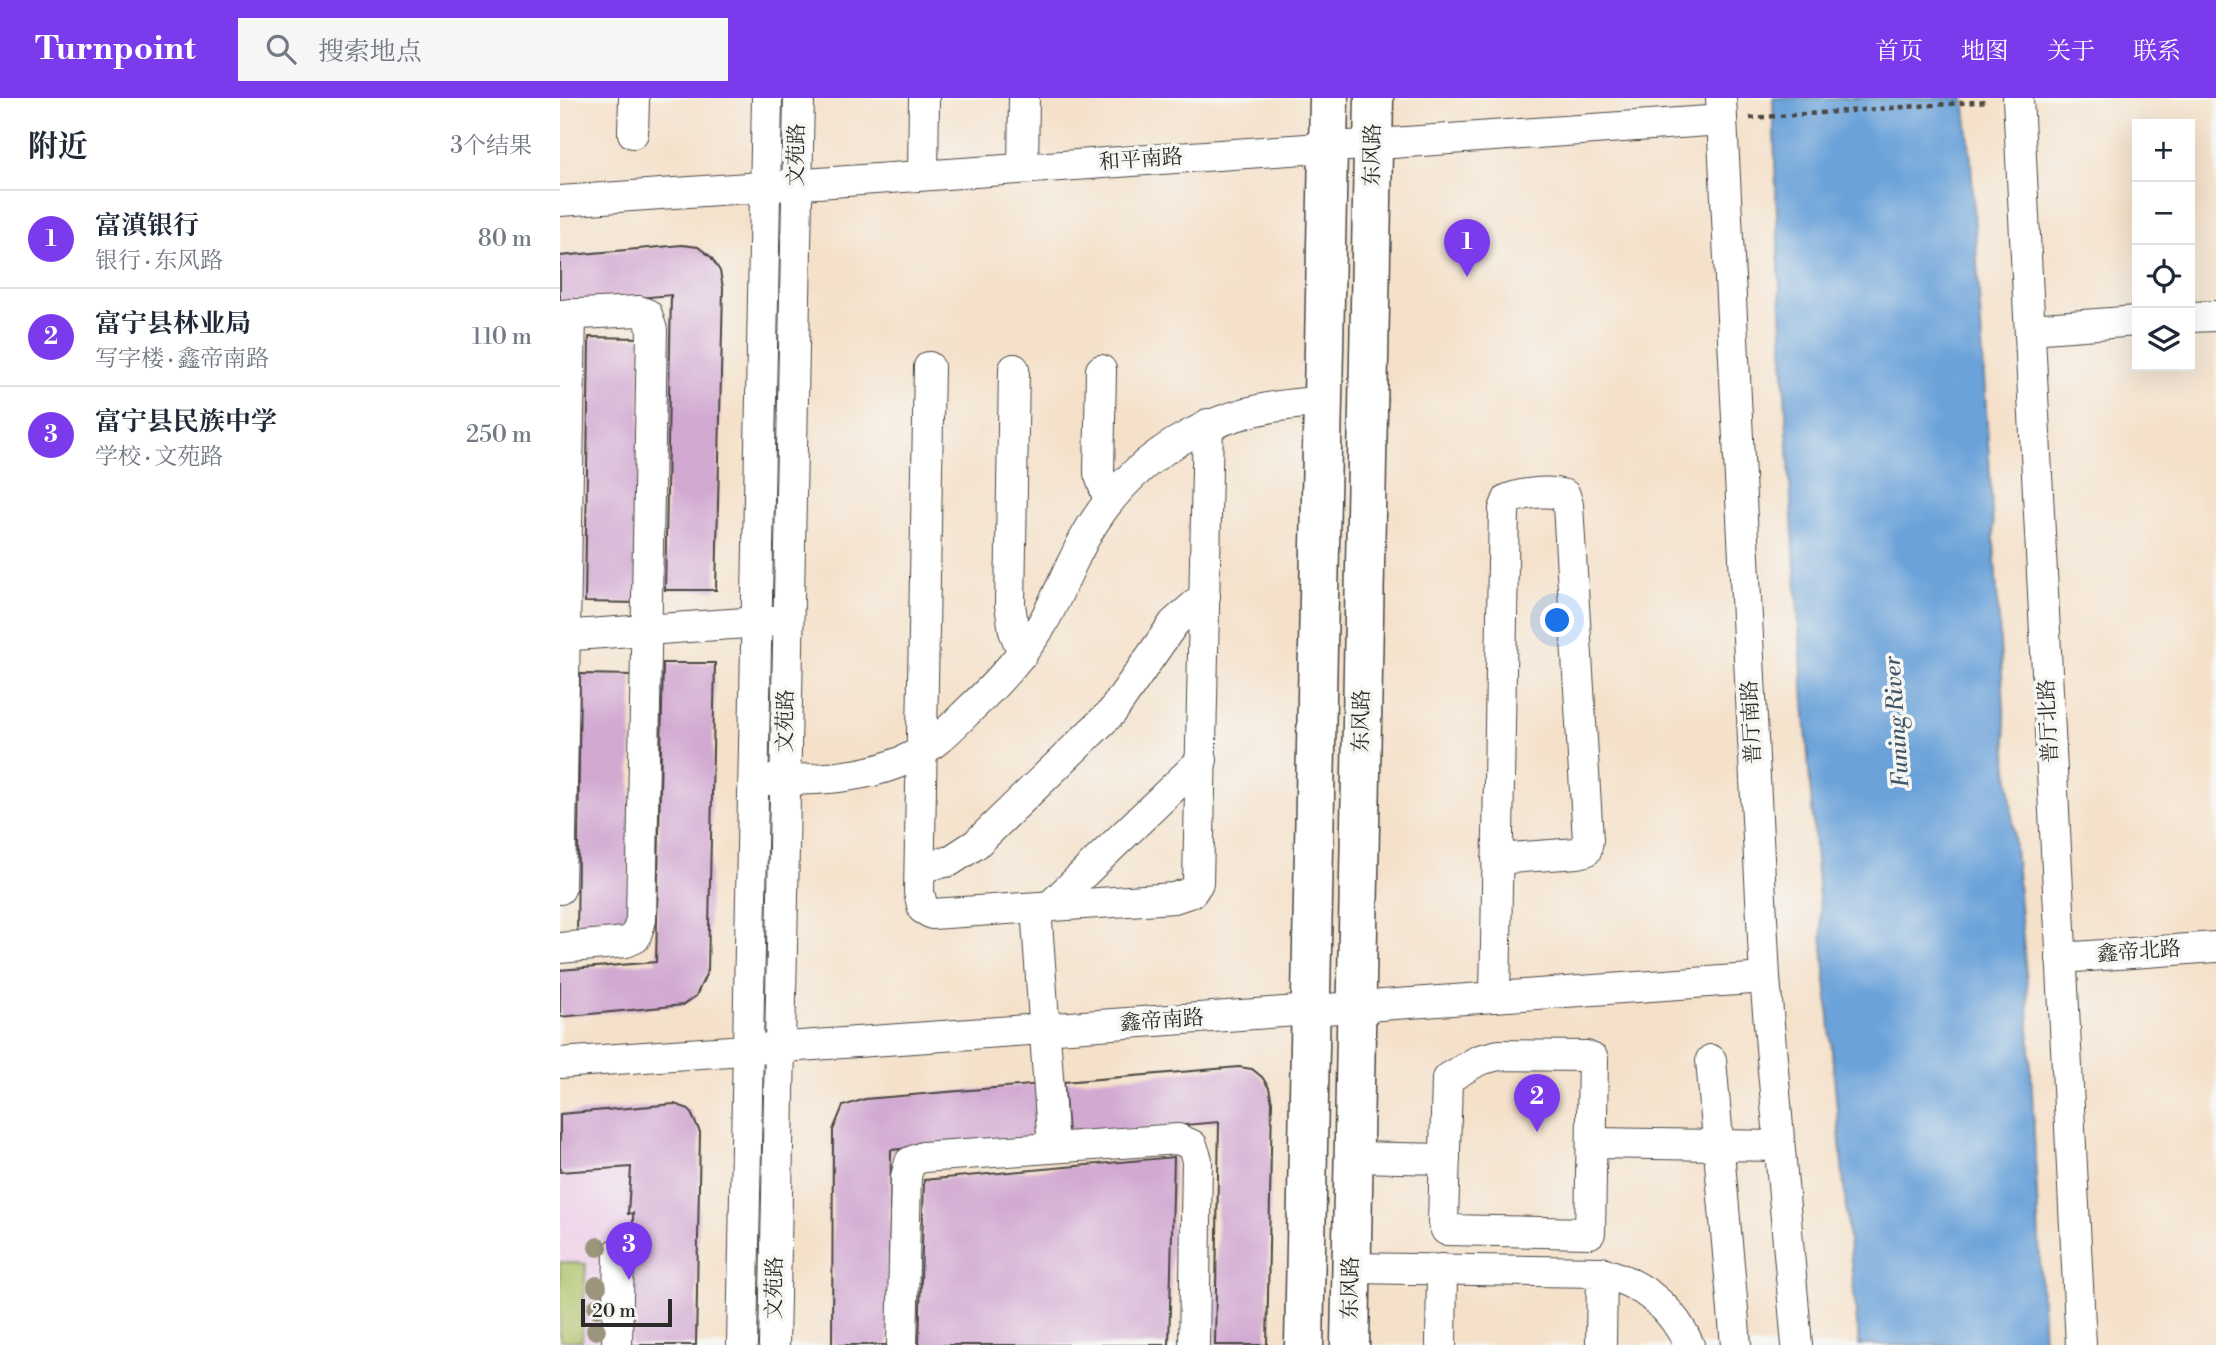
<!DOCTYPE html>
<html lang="zh">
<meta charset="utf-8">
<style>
body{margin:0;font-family:"Libre Bodoni","Noto Serif SC",serif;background:#f6f6f7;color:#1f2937}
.controls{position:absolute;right:21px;top:21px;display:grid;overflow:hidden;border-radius:0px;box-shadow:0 7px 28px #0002}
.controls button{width:63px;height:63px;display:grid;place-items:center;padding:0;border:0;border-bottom:2px solid #e0e1e3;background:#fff;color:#1f2937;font:35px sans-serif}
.scale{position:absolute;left:21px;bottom:18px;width:91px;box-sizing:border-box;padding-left:7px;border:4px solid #2b2b2b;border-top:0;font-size:19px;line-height:24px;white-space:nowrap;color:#2b2b2b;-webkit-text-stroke:5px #f6f6f2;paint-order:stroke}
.you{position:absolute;left:998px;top:523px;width:24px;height:24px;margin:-18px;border:5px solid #fff;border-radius:50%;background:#1a73e8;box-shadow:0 0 0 10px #1a73e833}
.badge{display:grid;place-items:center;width:46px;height:46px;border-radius:50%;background:#7c3aed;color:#fff;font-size:23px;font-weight:700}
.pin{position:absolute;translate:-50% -58px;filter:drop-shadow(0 2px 4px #0008)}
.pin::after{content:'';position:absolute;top:37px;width:24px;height:21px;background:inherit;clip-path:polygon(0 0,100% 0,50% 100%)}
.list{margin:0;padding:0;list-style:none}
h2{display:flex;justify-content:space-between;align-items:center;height:91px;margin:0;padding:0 28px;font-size:30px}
h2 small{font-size:23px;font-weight:400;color:#747a83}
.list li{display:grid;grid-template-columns:46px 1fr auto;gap:21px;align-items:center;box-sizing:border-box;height:98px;padding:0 28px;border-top:2px solid #e0e1e3}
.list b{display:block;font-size:26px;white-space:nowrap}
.list p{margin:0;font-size:23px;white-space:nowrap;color:#747a83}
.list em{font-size:23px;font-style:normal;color:#747a83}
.icon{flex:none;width:38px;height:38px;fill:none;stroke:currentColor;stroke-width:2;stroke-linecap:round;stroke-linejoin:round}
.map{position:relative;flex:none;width:1656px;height:1247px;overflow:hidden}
header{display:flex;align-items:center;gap:42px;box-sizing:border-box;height:98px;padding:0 35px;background:#7c3aed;color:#fff}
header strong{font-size:33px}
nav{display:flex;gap:38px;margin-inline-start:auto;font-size:24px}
.search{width:490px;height:63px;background:#f6f6f7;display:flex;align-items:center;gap:18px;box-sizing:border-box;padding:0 24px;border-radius:0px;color:#747a83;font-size:26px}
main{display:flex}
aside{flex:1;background:#fff}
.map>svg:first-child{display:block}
.built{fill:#edd1e9}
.green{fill:#acbf63;stroke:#6c7547;stroke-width:2}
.water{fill:#6ba2d9;stroke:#4b6682;stroke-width:2}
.building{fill:#d2a9d1}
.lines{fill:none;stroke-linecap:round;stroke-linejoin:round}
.minor-casing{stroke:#494643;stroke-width:32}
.major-casing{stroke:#494643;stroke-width:41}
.path{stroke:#494643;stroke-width:4.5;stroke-dasharray:5 5;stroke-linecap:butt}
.minor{stroke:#fff;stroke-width:30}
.major{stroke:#fff;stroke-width:38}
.tree{fill:#9b957c}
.labels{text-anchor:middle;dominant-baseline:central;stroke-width:7;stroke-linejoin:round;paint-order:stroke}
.street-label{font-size:21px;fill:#2b2b2b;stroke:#f6f6f2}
.water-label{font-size:23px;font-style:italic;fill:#415568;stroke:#f6f6f2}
</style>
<header>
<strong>Turnpoint</strong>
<div class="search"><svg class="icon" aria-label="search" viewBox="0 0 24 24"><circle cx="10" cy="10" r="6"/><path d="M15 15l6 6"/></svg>搜索地点</div>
<nav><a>首页</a><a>地图</a><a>关于</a><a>联系</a></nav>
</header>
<main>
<aside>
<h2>附近<small>3个结果</small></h2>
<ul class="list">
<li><span class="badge">1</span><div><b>富滇银行</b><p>银行 · 东风路</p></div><em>80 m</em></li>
<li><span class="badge">2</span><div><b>富宁县林业局</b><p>写字楼 · 鑫帝南路</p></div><em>110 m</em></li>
<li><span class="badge">3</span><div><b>富宁县民族中学</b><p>学校 · 文苑路</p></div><em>250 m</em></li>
</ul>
</aside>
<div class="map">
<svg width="1656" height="1247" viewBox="0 0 1656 1247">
<rect width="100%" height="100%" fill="#f6f6f2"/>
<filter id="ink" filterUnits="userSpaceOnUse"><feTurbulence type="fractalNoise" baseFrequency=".0143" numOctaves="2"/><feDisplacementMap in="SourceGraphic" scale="14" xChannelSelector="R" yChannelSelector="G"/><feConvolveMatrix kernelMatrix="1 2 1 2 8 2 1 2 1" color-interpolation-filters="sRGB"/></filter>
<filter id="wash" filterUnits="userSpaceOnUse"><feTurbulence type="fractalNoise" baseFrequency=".00686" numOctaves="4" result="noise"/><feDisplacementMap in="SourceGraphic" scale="28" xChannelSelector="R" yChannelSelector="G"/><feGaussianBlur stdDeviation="1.57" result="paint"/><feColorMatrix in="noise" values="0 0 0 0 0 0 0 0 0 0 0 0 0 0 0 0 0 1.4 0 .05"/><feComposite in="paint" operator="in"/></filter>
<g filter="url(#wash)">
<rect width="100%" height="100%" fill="#f5e1ca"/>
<path class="built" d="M114 1006 129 1011 140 1034 136 1247H0V1016Z"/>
<path class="green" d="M0 1164 26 1166 22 1243 0 1242Z"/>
<path class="water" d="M1213 0H1404L1411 63 1447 659 1467 887 1484 1247H1299C1259 832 1225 416 1213 0Z"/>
<g id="blocks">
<g class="building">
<path d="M122 147 138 149 151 159 160 173 163 190 156 492H105L111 197 0 207V158Z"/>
<path d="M29 239 81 240 78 505 25 504Z"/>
<path d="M103 565H155L148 872 136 898 123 907 0 919V872L96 864Z"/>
<path d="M20 576 72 577 69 842H17Z"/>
<path d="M679 969 692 971 702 979 709 990 712 1004 707 1247H655L659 1024 508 1037 504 984Z"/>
<path d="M482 986 486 1038 331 1052 328 1247H272L273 1032 283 1008 305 1001Z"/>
<path d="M114 1006 129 1011 140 1034 136 1247H71L73 1115 68 1116 71 1069 0 1074V1016Z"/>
<path d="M614 1059 609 1247H359L364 1082Z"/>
</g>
</g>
</g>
<g filter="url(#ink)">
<use href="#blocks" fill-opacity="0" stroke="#494643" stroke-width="2"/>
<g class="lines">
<g class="minor-casing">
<g id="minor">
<path d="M1161 0 1205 880 1237 1247"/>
<path d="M1458 0 1521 1247"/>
<path d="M73 35 74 0"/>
<path d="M463 70 464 0"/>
<path d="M363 77 364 0"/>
<path d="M0 103 1162 22"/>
<path d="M0 217 79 213 87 216 92 232 81 822 75 840 66 844 0 850"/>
<path d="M1630 219 1656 218"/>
<path d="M1470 231 1577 223"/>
<path d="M369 269 359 794 363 811 372 816 614 800 632 794 638 785 648 326"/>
<path d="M454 271 450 507 454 533 463 555"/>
<path d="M541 272 539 375 549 403"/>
<path d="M0 538 214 523"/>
<path d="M207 682C252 682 305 681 347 661 372 650 390 631 409 612 437 586 461 560 481 528 500 496 512 460 531 429 583 345 668 307 763 304"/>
<path d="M360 769 390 763 416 746 552 614 614 525 645 498"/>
<path d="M0 791 11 216"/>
<path d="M489 809 642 662"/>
<path d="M476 810 493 1049"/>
<path d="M1501 860 1656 849"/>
<path d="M935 899 944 411 948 401C964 395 988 392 1005 397L1008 407 1028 742 1026 753 1017 755 937 761"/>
<path d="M939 957 1026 958 1033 961 1030 1135 886 1132 883 1124 887 981 919 962Z"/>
<path d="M1151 962 1176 1247"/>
<path d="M0 965 1205 880"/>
<path d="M1034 1045 1219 1048"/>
<path d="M793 1059 885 1061"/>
<path d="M791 1170 1042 1174 1041 1247"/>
<path d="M1042 1174C1082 1186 1112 1208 1129 1247"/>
<path d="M57 1247 59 1154"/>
<path d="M182 1247 207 0"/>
<path d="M214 1247 239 0"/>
<path d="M342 1247 346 1079 350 1064 363 1059 618 1041 632 1047 637 1062 634 1247"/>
<path d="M881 1247 882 1171"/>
</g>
</g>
<g class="major-casing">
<g id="major">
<path d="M744 1247 769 0"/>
<path d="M790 1247 814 0"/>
</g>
</g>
<path class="path" d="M1190 20 1429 3"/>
<use href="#minor" class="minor"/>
<use href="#major" class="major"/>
</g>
<g class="tree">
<circle cx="38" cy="1149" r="10"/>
<circle cx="37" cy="1188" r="10"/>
<circle cx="37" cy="1210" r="10"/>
<circle cx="36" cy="1232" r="10"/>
</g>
</g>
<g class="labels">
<g class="street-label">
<text transform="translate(237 57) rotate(-89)">文苑路</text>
<text transform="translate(813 57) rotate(-89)">东风路</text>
<text transform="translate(581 62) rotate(-4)">和平南路</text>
<text transform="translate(226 623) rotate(-89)">文苑路</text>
<text transform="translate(802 623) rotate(-89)">东风路</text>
<text transform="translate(1489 623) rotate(-93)">普厅北路</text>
<text transform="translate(1192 624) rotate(-93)">普厅南路</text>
<text transform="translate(1579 854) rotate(-4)">鑫帝北路</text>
<text transform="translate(602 923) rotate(-4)">鑫帝南路</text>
<text transform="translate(215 1190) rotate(-89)">文苑路</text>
<text transform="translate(791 1190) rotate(-89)">东风路</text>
</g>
<g class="water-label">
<text transform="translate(1337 624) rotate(-94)">Funing River</text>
</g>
</g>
</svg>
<div class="controls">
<button>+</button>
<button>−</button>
<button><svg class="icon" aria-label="locate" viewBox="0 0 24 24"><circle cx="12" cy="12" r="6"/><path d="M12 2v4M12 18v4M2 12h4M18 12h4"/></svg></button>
<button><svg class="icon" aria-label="layers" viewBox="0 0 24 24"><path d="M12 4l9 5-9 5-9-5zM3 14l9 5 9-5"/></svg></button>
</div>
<div class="scale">20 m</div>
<div class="you"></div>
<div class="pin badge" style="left:907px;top:179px">1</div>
<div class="pin badge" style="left:977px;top:1034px">2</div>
<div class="pin badge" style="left:69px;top:1182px">3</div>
</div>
</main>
